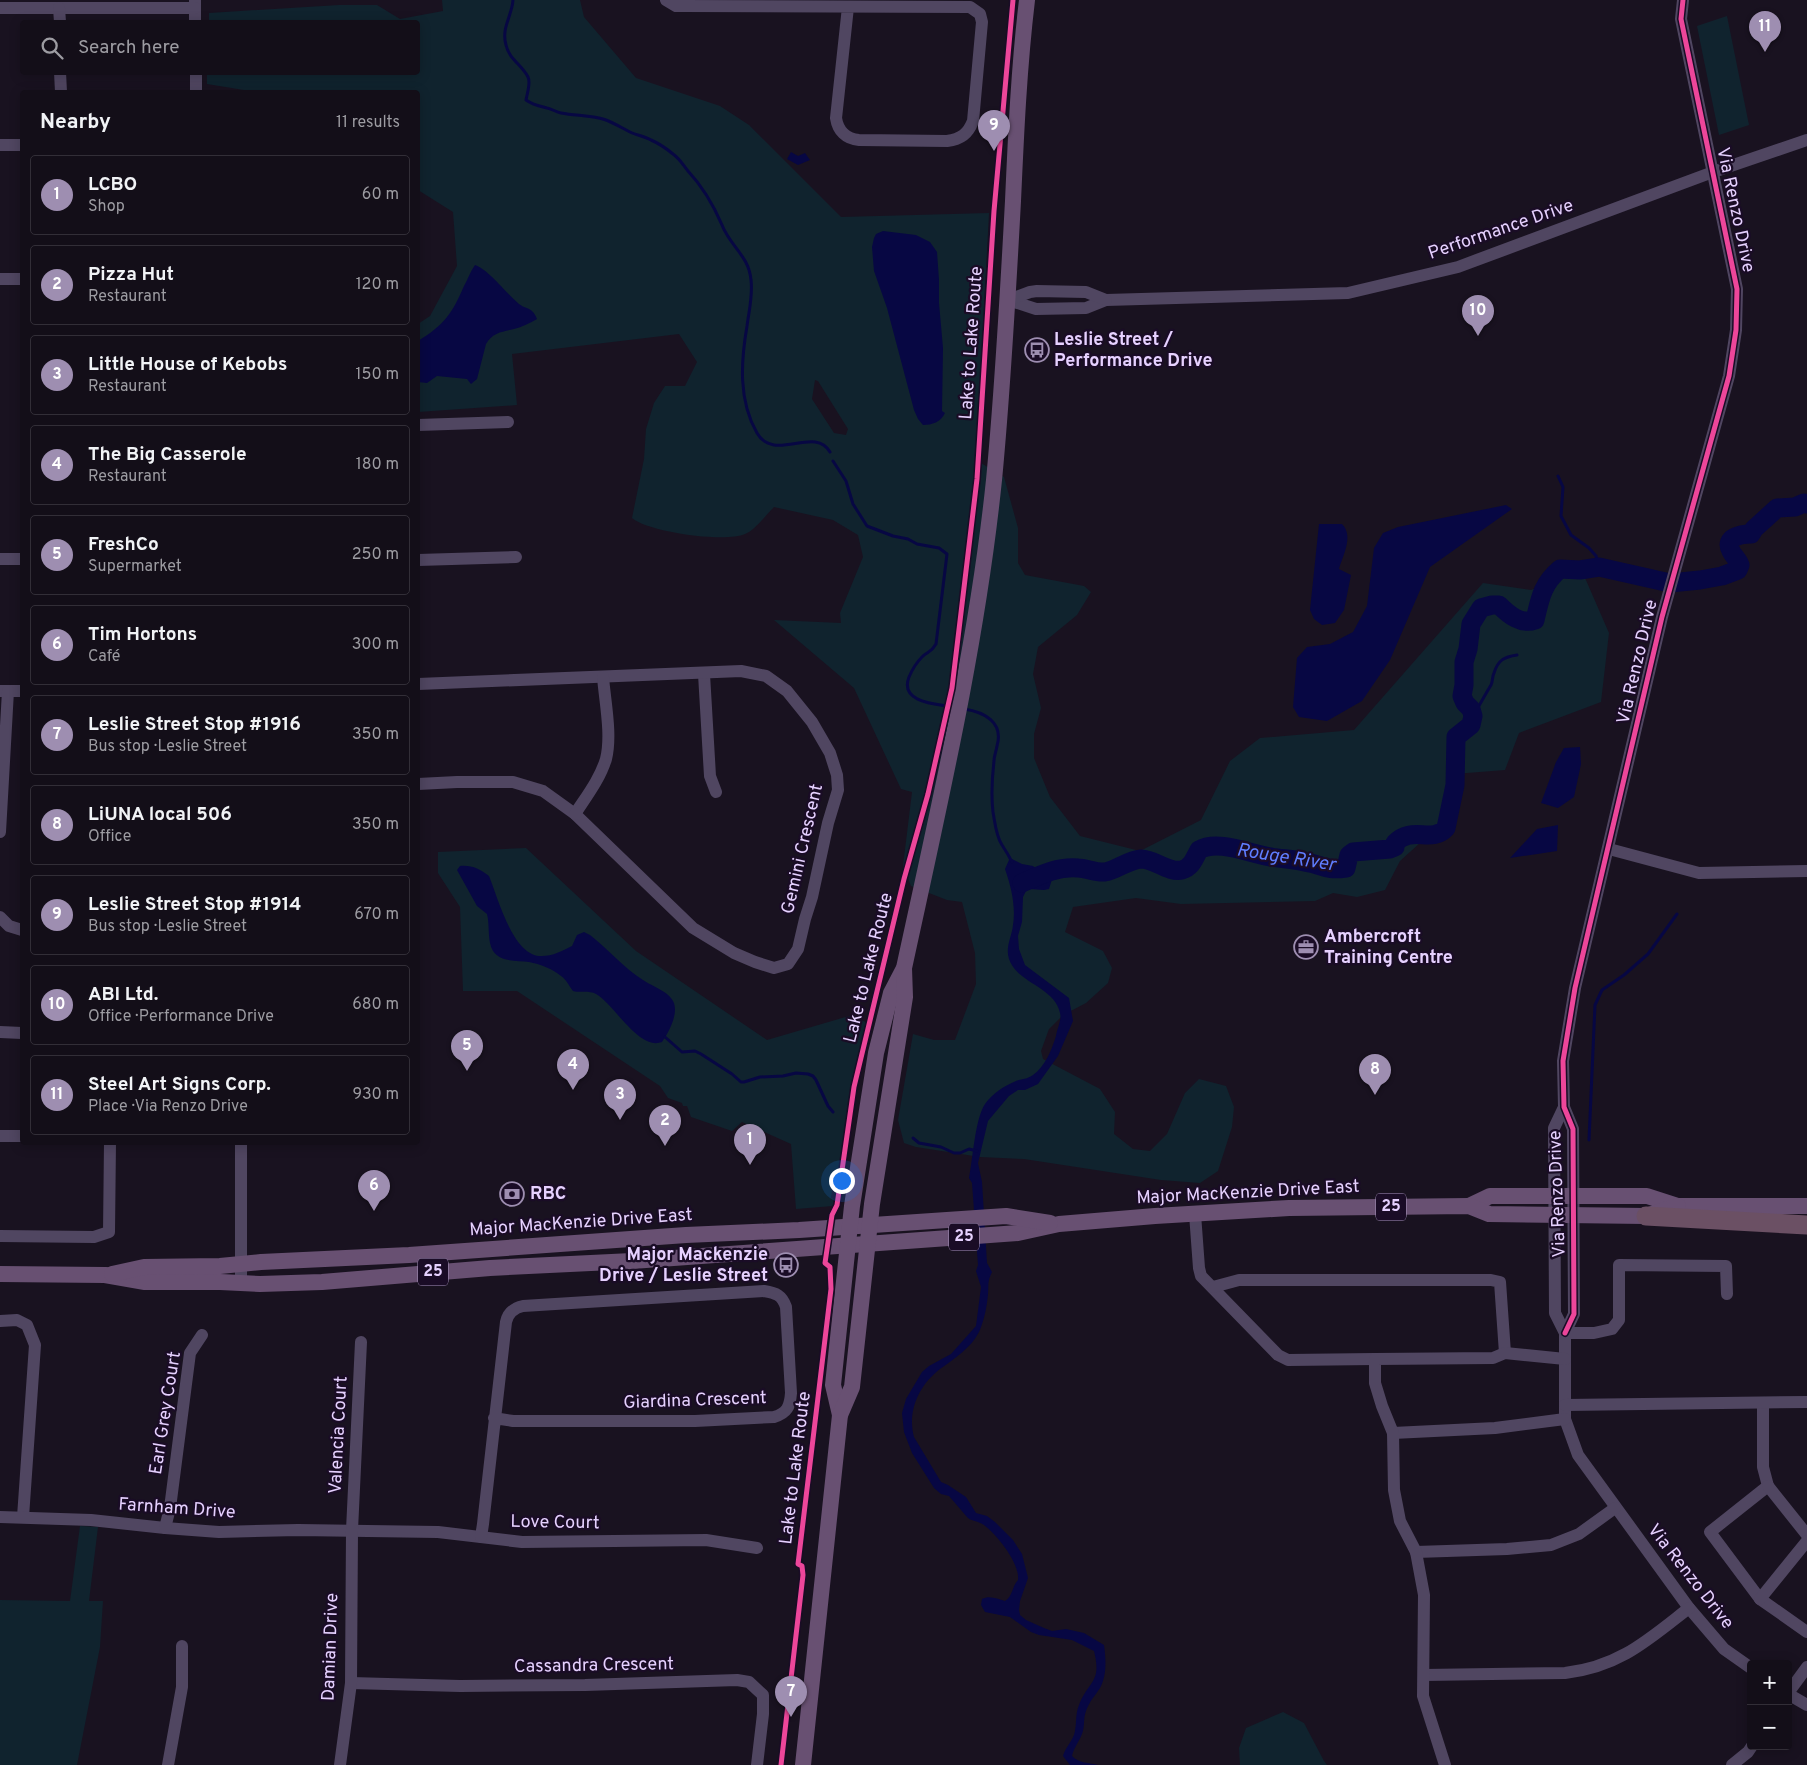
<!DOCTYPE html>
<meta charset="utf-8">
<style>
body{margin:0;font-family:Overpass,sans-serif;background:#1c1721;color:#f1f3f6}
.controls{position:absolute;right:15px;bottom:15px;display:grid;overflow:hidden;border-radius:5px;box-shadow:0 2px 12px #0003}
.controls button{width:45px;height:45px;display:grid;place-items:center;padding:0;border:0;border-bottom:1px solid #322e37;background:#130e18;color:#f1f3f6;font:25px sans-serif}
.you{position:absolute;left:841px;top:1180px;width:18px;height:18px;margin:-12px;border:4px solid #fff;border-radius:50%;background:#1a73e8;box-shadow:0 0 0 8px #1a73e833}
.badge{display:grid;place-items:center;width:32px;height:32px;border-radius:50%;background:#9e8eb1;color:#fff;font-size:16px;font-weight:700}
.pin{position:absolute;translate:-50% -41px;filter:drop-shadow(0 1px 2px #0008)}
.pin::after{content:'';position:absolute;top:26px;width:18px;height:15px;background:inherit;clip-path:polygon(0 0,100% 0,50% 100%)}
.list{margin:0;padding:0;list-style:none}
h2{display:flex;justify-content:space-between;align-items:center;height:65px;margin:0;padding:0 20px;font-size:21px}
h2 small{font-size:16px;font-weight:400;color:#9d9ca2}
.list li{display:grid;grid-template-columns:32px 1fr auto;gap:15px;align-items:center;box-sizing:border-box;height:80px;margin:0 10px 10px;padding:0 10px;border:1px solid #322e37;border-radius:5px}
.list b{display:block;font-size:19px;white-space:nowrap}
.list p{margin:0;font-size:16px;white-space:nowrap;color:#9d9ca2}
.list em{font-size:16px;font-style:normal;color:#9d9ca2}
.icon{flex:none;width:28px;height:28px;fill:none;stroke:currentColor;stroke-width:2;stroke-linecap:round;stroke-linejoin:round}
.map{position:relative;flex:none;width:1807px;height:1765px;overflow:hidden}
.search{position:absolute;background:#130e18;box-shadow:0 2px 12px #0003;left:20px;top:20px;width:400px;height:55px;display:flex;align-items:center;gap:12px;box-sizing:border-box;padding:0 18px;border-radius:5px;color:#9d9ca2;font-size:19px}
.panel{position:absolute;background:#130e18;box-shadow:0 2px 12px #0003;left:20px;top:90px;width:400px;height:1055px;border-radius:5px}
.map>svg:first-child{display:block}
.green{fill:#10232e;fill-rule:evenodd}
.water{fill:#070743}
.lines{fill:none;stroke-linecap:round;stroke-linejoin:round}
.stream{stroke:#070743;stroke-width:3}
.river{stroke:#070743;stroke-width:19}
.minor{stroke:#504661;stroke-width:12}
.major{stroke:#685072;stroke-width:16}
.highway{stroke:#6b5064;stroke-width:19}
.cycleway-casing{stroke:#1a0c26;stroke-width:8}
.cycleway{stroke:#ed469a;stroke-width:5}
.labels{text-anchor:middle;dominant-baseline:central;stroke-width:4.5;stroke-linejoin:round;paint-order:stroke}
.shield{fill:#1a0c26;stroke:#a996be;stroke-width:1}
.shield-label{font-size:16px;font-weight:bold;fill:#e6d1ff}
.street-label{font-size:18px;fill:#e6d1ff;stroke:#1a0c26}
.poi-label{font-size:18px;font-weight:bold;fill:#e6d1ff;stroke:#1a0c26;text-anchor:start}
.water-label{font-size:19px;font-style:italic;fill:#5f7dff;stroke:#1a0c26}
</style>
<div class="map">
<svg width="1807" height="1765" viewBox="0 0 1807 1765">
<rect width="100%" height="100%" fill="#191220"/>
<g class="green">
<path d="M442 0H580L584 17 636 78 720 106 749 125 841 217 989 213 976 460 1004 477 1018 528V563L1025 575 1084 586 1091 592 1077 615 1038 647 1033 674 1041 708 1034 734V758L1050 797 1080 836 1140 851 1201 820 1230 761 1260 738 1354 730 1483 583 1531 590 1582 571 1609 633 1601 702 1519 733 1505 770 1454 774 1448 803 1442 823 1400 861 1385 890 1357 897 1333 893 1315 901 1181 904 1136 898 1073 907 1065 932 1103 951 1112 968 1108 983 1086 1003 1063 1015 1049 1029 1041 1051 1043 1059 1100 1089 1115 1112 1114 1134 1133 1149 1150 1151 1167 1134 1185 1093 1199 1079 1226 1086 1234 1107 1232 1127 1218 1171 1200 1183 1161 1180 1024 1159 980 1157 916 1147 904 1143 898 1120 913 1034 934 1040H955L976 984 975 953 962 902 947 900 911 886 903 866 912 792 901 789 854 688 774 620 841 623 840 613 863 557 858 535 833 520 774 507C767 514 754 531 745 534 725 543 648 532 632 518L644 459 646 429 654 403 665 386H685L697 362 679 334 512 354 517 405 418 412V324L430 316 457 266 453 212 418 190V92H256L207 84V73L418 72V22H209V13L339 5H377L400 19 443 11ZM815 380 818 381 848 429 846 435 834 433 812 399Z"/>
<path d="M1727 16 1749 125 1719 135 1697 26Z"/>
<path d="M526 848 636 951 767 1040 849 1016 866 1022 851 1090 838 1184H833L831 1198 834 1199 833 1206 796 1209 791 1144 742 1122 732 1131 691 1117 687 1106H683L682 1103 668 1098 660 1086 517 991H463L460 907 438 873V852Z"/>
<path d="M80 1526 98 1527 89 1601H103L100 1647 77 1765H0V1600L70 1601Z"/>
<path d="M1283 1712 1304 1723 1324 1761 1327 1765H1240L1239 1748 1246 1728Z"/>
</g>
<g class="water">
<path d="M791 152 798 156 805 153 810 160 798 165 787 159Z"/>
<path d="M883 231 916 235 930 242 937 252 939 280V303L943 348 942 411 945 413C941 422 932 425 923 425L918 419 914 410 887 308 874 271 872 247 874 238 876 234Z"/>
<path d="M475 265C488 269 508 295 519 304 524 308 530 308 533 312 535 314 536 317 537 319 530 323 522 327 514 329 502 332 493 332 486 344L477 379 471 384 467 379 437 376 427 383 418 382V341C444 325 452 314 464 286 468 279 470 272 475 265Z"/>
<path d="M1506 505 1512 509 1430 567 1390 660 1362 701 1327 721 1299 717 1293 707 1297 658 1307 647 1330 644 1353 632 1367 606 1374 548 1383 533 1398 527Z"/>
<path d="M1319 524H1342C1354 536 1343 555 1339 569L1351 575 1344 610 1335 623 1322 625 1314 619 1310 610Z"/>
<path d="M1580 747 1581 764 1574 797 1558 808 1541 803 1556 762 1564 748Z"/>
<path d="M1558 825 1557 851 1510 858 1537 829Z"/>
<path d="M1012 859 1022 864 1033 866 1041 872 1053 876 1049 889 1044 890 1029 889 1026 891 1023 897 1022 922 1018 936 1019 949 1025 965 1069 998 1073 1021 1058 1056 1038 1084 1025 1090H1018L1009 1096 988 1121 978 1163 982 1182 987 1263 992 1272C987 1282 989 1284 988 1294 987 1306 984 1321 979 1332 971 1348 954 1359 940 1369 919 1385 907 1411 914 1437L941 1482 948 1485 966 1497 976 1513 987 1516 995 1522 1013 1540 1022 1554 1028 1578 1020 1601 1019 1610 1020 1615 1026 1620 1044 1628 1052 1631 1066 1629 1084 1633 1104 1645C1106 1659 1107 1675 1100 1688 1095 1696 1090 1700 1086 1711 1083 1719 1085 1727 1082 1734 1079 1742 1074 1747 1072 1756 1078 1763 1090 1763 1098 1765H1070L1063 1756C1065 1748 1071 1743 1074 1735 1077 1726 1075 1714 1079 1705 1089 1680 1102 1683 1094 1651L1072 1640 1039 1635 1031 1632 1010 1617 985 1612 981 1605 982 1599C990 1595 997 1599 1005 1601 1013 1596 1012 1586 1018 1580 1020 1563 997 1535 984 1525 979 1521 970 1521 967 1517 961 1510 955 1503 949 1496L941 1494 934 1488 912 1453 904 1432 902 1413 906 1399 922 1372 929 1366 951 1354 976 1326 981 1287 976 1271 978 1265 972 1183 969 1178C973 1158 975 1119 985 1104 993 1093 1004 1086 1016 1081 1021 1079 1028 1079 1033 1075 1045 1067 1052 1049 1056 1036 1057 1029 1062 1020 1060 1013 1055 987 1017 983 1009 959 1005 947 1012 936 1013 925 1016 906 1011 886 1005 869L1009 860Z"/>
<path d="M460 866C472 865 480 869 489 876 498 898 512 953 539 956 551 957 562 951 572 946L577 935 584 932 590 935C608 949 624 968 643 980 653 987 669 991 674 1003 678 1015 669 1032 662 1042 639 1051 614 1004 596 994 589 990 580 993 573 991 569 986 566 979 561 976 553 969 540 964 529 962 518 960 501 963 493 951 487 941 490 925 487 914L477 906 457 870Z"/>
</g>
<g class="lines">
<g class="stream">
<path d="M513 0C512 16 501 28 506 45 509 59 522 65 528 77 531 83 527 94 526 100 533 105 539 106 547 108 552 109 556 112 561 113 576 116 592 115 606 120 614 123 622 128 630 132 636 135 644 136 651 140 658 143 667 149 673 154 680 159 683 165 688 171 703 187 713 204 722 225 730 246 749 256 751 280 753 295 749 311 747 326 741 361 738 400 757 433 774 463 815 425 830 452"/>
<path d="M833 461 846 481 853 504 867 526 893 536 908 539 917 544 939 548 947 554 936 644C931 653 928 651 922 657 917 662 912 670 909 677 899 703 937 704 953 707"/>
<path d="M1558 476 1563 487 1561 516 1571 535 1589 548 1596 556 1599 567"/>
<path d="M964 709C984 712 1004 722 997 746 996 752 994 756 994 761 992 778 991 795 993 812 995 823 996 836 1002 845 1006 851 1009 856 1012 862"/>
<path d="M1473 716C1479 706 1485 695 1491 685 1493 681 1492 677 1494 673 1498 660 1504 657 1517 655"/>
<path d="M665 1037 682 1052 695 1051 701 1054 732 1074 741 1082H744L760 1077 783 1076 796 1073 808 1074 813 1076 816 1080 828 1106 833 1112"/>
<path d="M913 1138 919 1143 941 1147 954 1153H960L969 1149 977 1151"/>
<path d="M1589 1140 1595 1005 1602 990 1624 975 1648 954 1677 914"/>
</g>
<path class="river" d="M1022 883C1040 875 1058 866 1078 868 1086 868 1096 873 1105 872 1117 870 1128 860 1141 859 1155 859 1168 873 1182 870 1192 867 1194 859 1199 850 1218 839 1250 854 1271 857 1282 859 1294 859 1305 862 1324 865 1325 871 1346 868L1349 855 1353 852 1390 849 1395 847V843C1412 825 1432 844 1446 828L1455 785 1456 737 1471 725 1473 716 1471 709 1465 703 1462 696 1464 685V662L1468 649 1471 624 1481 608 1492 605H1499C1509 615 1521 625 1535 620 1540 599 1542 584 1560 569L1580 570 1599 567 1670 583 1700 580 1722 576 1738 570 1740 565C1738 559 1733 556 1731 551 1723 537 1742 534 1751 534L1754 529 1777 508 1795 507 1804 503 1807 504"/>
<g class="minor">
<path d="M195 0V22"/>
<path d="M666 0 676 6H684L970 7 980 14 982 22 973 121C968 134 961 139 947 141L859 140C846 139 838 131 836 118L848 7"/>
<path d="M0 8H195"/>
<path d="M59 8 60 22"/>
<path d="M60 72 61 92"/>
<path d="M196 72V92"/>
<path d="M0 145H22"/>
<path d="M0 279H22"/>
<path d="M1008 300 1036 309 1086 308 1106 300 1348 293 1458 267 1713 172 1807 140"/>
<path d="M1008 300 1030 292 1037 291 1086 292 1106 300"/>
<path d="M418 425 508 422"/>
<path d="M0 559H22"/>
<path d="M418 560 516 557"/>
<path d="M704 674 710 776 716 792"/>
<path d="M418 684 741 671 766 676 787 691 812 722 830 753 837 775 838 790 828 823 812 897 805 919 798 949 788 964 774 968 755 962 734 953 693 928 575 814 543 791 513 782H457L418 784"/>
<path d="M0 691H22"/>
<path d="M575 814C586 797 600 779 606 759 612 735 605 702 603 677"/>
<path d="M0 832 8 691"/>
<path d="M1609 849 1699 873 1807 871"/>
<path d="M0 917 9 926 22 930"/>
<path d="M0 1032 22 1033"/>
<path d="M1564 1107 1554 1128 1555 1313 1565 1333V1419L1578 1455 1689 1608 1724 1649 1751 1668"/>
<path d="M0 1136H22"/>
<path d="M1195 1214 1199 1268 1201 1276 1278 1355 1288 1360 1375 1359"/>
<path d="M0 1236 94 1237 109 1232 110 1142"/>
<path d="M241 1283V1142"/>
<path d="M1213 1287 1239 1280H1491L1500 1282 1505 1353"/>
<path d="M0 1321 17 1320 27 1325 35 1345 23 1517"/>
<path d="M1565 1333 1574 1314 1573 1129 1564 1107 1563 1061 1575 988 1662 617 1729 376 1736 330 1737 289 1681 19 1683 0"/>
<path d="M1565 1333H1594L1612 1329 1619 1320V1265L1726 1266 1727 1294"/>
<path d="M1763 1404V1467L1768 1486 1710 1532 1760 1599 1807 1632"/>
<path d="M1565 1405 1807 1402"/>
<path d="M1393 1433 1495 1428 1565 1419"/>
<path d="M1768 1486 1807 1535"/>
<path d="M0 1517 91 1520 165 1528 219 1532 298 1530 438 1532 522 1542 706 1540 757 1548"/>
<path d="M165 1528 170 1508 190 1353 202 1335"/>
<path d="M481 1537 483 1524 506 1322C508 1313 514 1308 523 1306L764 1291C776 1293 782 1295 786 1307L791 1393C790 1407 787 1413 774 1417L695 1421H513L494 1418"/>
<path d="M1416 1552 1507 1549 1551 1545 1579 1534 1615 1508"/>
<path d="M1760 1599 1807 1541"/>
<path d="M1424 1675 1565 1673C1619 1667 1648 1640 1689 1608"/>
<path d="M351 1683 460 1686 585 1685 737 1680 749 1682 763 1695V1714L757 1765"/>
<path d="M1788 1693 1807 1667"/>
<path d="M1788 1694 1807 1705"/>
<path d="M168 1765 182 1687V1646"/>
<path d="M340 1765 351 1683 352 1530 361 1342"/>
<path d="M1445 1765 1423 1696 1424 1595 1416 1552 1400 1521 1394 1490 1393 1433 1382 1406 1375 1383V1359L1493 1358 1505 1353 1565 1359"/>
<path d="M1732 1765 1748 1752 1752 1746"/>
</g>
<g class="major">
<path d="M1469 1206 1490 1196H1647L1678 1206H1807"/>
<path d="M0 1274 105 1275 145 1282H220L260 1284 322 1282 490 1268 632 1261 1018 1233 1059 1224 1155 1216 1289 1208 1469 1206 1489 1214 1646 1216 1678 1206"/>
<path d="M112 1274 144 1267 220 1266 261 1262 409 1255 686 1235 799 1230 1006 1216 1050 1223"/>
<path d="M840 1415 833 1385 852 1206 876 1053 891 993 903 970"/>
<path d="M803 1765 840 1415 852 1387 872 1204 905 997 904 968C939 806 977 645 994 480 1003 387 1008 294 1013 201 1016 134 1019 67 1027 0"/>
</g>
<path class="highway" d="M1646 1216 1807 1225"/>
<g class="cycleway-casing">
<g id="cycleway">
<path d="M1565 1333 1574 1314 1573 1129 1564 1107 1563 1061 1575 988 1662 617 1729 376 1736 330 1737 289 1681 19 1683 0"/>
<path d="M781 1765 803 1575 802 1566 798 1564 831 1289 830 1267 825 1263 832 1215 837 1205 854 1087 904 879 928 794 952 688 977 479 994 211 1013 0"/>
</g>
</g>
<use href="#cycleway" class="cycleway"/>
</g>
<defs>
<g id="bus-ring" transform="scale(1.25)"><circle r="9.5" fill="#1a0c26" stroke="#9e8eb1" stroke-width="1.5"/><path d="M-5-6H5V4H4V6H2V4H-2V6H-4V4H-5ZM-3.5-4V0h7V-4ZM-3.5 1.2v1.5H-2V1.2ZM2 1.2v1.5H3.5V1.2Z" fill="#9e8eb1"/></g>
<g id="office-ring" transform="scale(1.25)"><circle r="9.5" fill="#1a0c26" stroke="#9e8eb1" stroke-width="1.5"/><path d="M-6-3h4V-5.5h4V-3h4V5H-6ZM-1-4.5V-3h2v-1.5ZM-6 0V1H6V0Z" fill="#9e8eb1"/></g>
<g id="bank-ring" transform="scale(1.25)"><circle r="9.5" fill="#1a0c26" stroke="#9e8eb1" stroke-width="1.5"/><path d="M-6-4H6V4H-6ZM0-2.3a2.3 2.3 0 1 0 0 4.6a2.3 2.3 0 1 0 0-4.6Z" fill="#9e8eb1"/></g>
</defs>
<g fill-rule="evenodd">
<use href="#bus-ring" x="1037" y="350"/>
<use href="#office-ring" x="1306" y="947"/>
<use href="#bank-ring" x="512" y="1194"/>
<use href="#bus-ring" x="786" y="1265"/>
</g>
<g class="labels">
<g class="shield">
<rect x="1376" y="1193.5" width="30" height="27" rx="4"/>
<rect x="949" y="1223.5" width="30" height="27" rx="4"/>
<rect x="418" y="1258.5" width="30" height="27" rx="4"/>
</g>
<g class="shield-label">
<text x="1391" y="1207">25</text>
<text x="964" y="1237">25</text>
<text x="433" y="1272">25</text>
</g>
<g class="street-label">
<text transform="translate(1735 210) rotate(78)">Via Renzo Drive</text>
<text transform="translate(1501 230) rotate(-19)">Performance Drive</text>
<text transform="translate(972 343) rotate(-86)">Lake to Lake Route</text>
<text transform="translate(1638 662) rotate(-77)">Via Renzo Drive</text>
<text transform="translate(803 849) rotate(-77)">Gemini Crescent</text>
<text transform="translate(869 968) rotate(-76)">Lake to Lake Route</text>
<text transform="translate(1248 1193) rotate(-3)">Major MacKenzie Drive East</text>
<text transform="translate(1558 1194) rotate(-92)">Via Renzo Drive</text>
<text transform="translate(581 1223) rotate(-4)">Major MacKenzie Drive East</text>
<text transform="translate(695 1401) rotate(-2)">Giardina Crescent</text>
<text transform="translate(166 1413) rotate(-81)">Earl Grey Court</text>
<text transform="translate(339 1435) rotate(-87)">Valencia Court</text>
<text transform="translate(796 1468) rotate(-83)">Lake to Lake Route</text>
<text transform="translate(177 1509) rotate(4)">Farnham Drive</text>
<text transform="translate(555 1523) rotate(1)">Love Court</text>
<text transform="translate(1690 1577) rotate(52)">Via Renzo Drive</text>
<text transform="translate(331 1647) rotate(-88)">Damian Drive</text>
<text transform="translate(594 1666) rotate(-1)">Cassandra Crescent</text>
</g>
<g class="poi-label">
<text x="1054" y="340">Leslie Street /<tspan x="1054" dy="21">Performance Drive</tspan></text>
<text x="1324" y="937">Ambercroft<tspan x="1324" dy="21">Training Centre</tspan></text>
<text x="530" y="1194">RBC</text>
<text x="768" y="1255" text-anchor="end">Major Mackenzie<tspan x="768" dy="21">Drive / Leslie Street</tspan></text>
</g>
<g class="water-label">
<text transform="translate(1286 858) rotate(9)">Rouge River</text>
</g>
</g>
</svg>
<div class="controls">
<button>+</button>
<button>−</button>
</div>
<div class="you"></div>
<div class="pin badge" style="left:750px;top:1165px">1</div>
<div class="pin badge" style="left:665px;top:1146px">2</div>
<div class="pin badge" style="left:620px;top:1120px">3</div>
<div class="pin badge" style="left:573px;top:1090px">4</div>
<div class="pin badge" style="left:467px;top:1071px">5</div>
<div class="pin badge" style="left:374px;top:1211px">6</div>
<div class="pin badge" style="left:791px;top:1717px">7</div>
<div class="pin badge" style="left:1375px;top:1095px">8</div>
<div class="pin badge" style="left:994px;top:151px">9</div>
<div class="pin badge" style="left:1478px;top:336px">10</div>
<div class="pin badge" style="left:1765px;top:52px">11</div>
<div class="search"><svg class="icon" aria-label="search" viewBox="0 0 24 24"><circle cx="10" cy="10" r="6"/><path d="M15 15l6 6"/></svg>Search here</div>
<section class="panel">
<h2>Nearby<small>11 results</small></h2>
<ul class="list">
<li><span class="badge">1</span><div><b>LCBO</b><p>Shop</p></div><em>60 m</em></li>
<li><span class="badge">2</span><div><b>Pizza Hut</b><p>Restaurant</p></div><em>120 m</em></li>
<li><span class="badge">3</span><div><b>Little House of Kebobs</b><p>Restaurant</p></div><em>150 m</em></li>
<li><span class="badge">4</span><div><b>The Big Casserole</b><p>Restaurant</p></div><em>180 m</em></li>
<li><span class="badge">5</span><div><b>FreshCo</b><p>Supermarket</p></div><em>250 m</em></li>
<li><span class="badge">6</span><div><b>Tim Hortons</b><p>Café</p></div><em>300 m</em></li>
<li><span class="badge">7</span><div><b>Leslie Street Stop #1916</b><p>Bus stop · Leslie Street</p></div><em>350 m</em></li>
<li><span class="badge">8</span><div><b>LiUNA local 506</b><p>Office</p></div><em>350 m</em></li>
<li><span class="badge">9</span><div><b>Leslie Street Stop #1914</b><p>Bus stop · Leslie Street</p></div><em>670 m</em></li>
<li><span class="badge">10</span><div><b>ABI Ltd.</b><p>Office · Performance Drive</p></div><em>680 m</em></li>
<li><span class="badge">11</span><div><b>Steel Art Signs Corp.</b><p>Place · Via Renzo Drive</p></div><em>930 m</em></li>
</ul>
</section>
</div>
